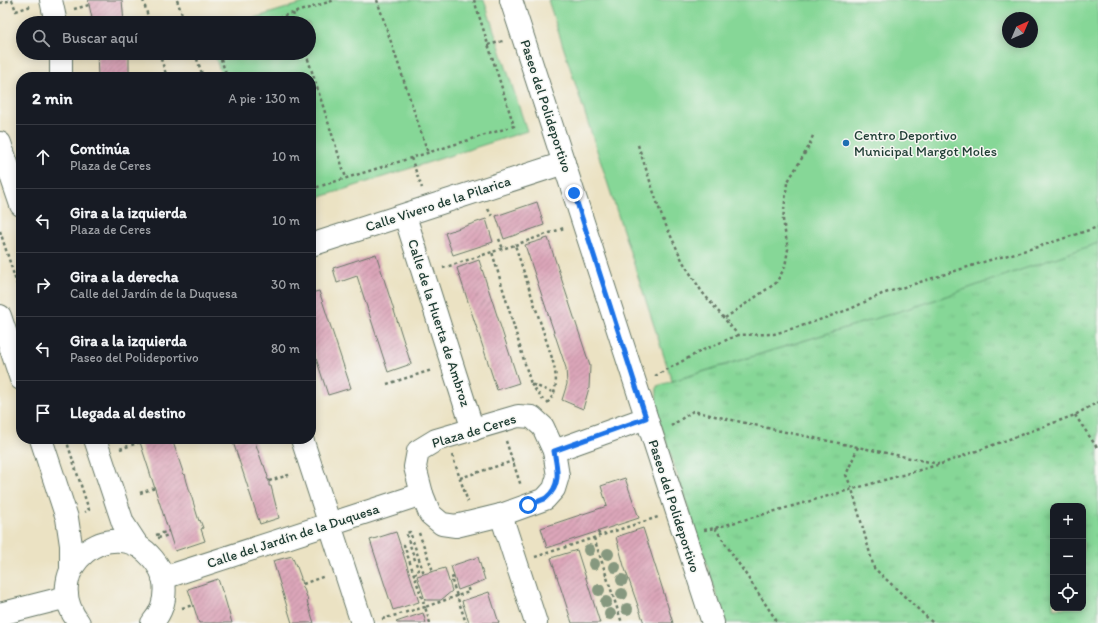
<!DOCTYPE html>
<html lang="es">
<meta charset="utf-8">
<style>
body{margin:0;font-family:Itim,sans-serif;background:#20242c;color:#f1f3f6}
.controls{position:absolute;right:12px;bottom:12px;display:grid;overflow:hidden;border-radius:8px;box-shadow:0 2px 10px #0003}
.controls button{width:36px;height:36px;display:grid;place-items:center;padding:0;border:0;border-bottom:1px solid #363941;background:#171b24;color:#f1f3f6;font:20px sans-serif}
.compass{position:absolute;left:1002px;top:12px;width:36px;height:36px;border-radius:50%;background:#171b24;box-shadow:0 2px 10px #0003;rotate:44deg}
.stop{position:absolute;width:12px;height:12px;margin:-9px;border:3px solid #1a73e8;border-radius:50%;background:#fff}
.stop.end{background:#1a73e8;border-color:#fff;box-shadow:0 1px 4px #0008}
.list{margin:0;padding:0;list-style:none}
h2{display:flex;justify-content:space-between;align-items:center;height:52px;margin:0;padding:0 16px;font-size:17px}
h2 small{font-size:13px;font-weight:400;color:#9ea1a6}
.list li{display:grid;grid-template-columns:26px 1fr auto;gap:12px;align-items:center;box-sizing:border-box;height:64px;padding:0 16px;border-top:1px solid #363941}
.list b{display:block;font-size:15px;white-space:nowrap}
.list p{margin:0;font-size:13px;white-space:nowrap;color:#9ea1a6}
.list em{font-size:13px;font-style:normal;color:#9ea1a6}
.icon{flex:none;width:22px;height:22px;fill:none;stroke:currentColor;stroke-width:2;stroke-linecap:round;stroke-linejoin:round}
.map{position:relative;flex:none;width:1098px;height:623px;overflow:hidden}
.search{position:absolute;background:#171b24;box-shadow:0 2px 10px #0003;left:16px;top:16px;width:300px;height:44px;display:flex;align-items:center;gap:10px;box-sizing:border-box;padding:0 14px;border-radius:22px;color:#9ea1a6;font-size:15px}
.panel{position:absolute;background:#171b24;box-shadow:0 2px 10px #0003;left:16px;top:72px;width:300px;height:372px;border-radius:16px}
.map>svg:first-child{display:block}
.park{fill:url(#park-tufts);stroke:#528a66;fill-rule:evenodd}
.garden{fill:#86d797;stroke:#528a66;fill-rule:evenodd}
.building{fill:url(#building-hatch)}
.lines{fill:none;stroke-linecap:round;stroke-linejoin:round}
.minor-casing{stroke:#676;stroke-width:24}
.major-casing{stroke:#676;stroke-width:24}
.path{stroke:#676;stroke-width:2.5;stroke-dasharray:3 3;stroke-linecap:butt}
.minor{stroke:#fff;stroke-width:22}
.major{stroke:#fff;stroke-width:22}
.tree{fill:#86987f}
.route{stroke:#1a73e8;stroke-width:5}
.poi-dot{fill:#1f6fb2;stroke:#f6f6f2;stroke-width:1.5}
.labels{text-anchor:middle;dominant-baseline:central;stroke-width:3;stroke-linejoin:round;paint-order:stroke}
.street-label{font-size:14px;fill:#1f3d34;stroke:#f6f6f2}
.poi-label{font-size:14px;fill:#1f3d34;stroke:#f6f6f2;text-anchor:start}
</style>
<div class="map">
<svg width="1098" height="623" viewBox="0 0 1098 623">
<defs>
<pattern id="park-tufts" width="24" height="20" patternUnits="userSpaceOnUse"><rect width="24" height="20" fill="#86d797"/><path d="M3 7l-1-3M5 7V3M7 7l1-3M15 17l-1-3M17 17v-4M19 17l1-3" fill="none" stroke="#73b983"/></pattern>
<pattern id="building-hatch" width="6" height="6" patternUnits="userSpaceOnUse"><rect width="6" height="6" fill="#dca6b9"/><path d="M-1 1l2-2M0 6l6-6M5 7l2-2" fill="none" stroke="#b28897"/></pattern>
</defs>
<rect width="100%" height="100%" fill="#f6f6f2"/>
<filter id="ink" filterUnits="userSpaceOnUse"><feTurbulence type="fractalNoise" baseFrequency=".025" numOctaves="2"/><feDisplacementMap in="SourceGraphic" scale="8" xChannelSelector="R" yChannelSelector="G"/><feConvolveMatrix kernelMatrix="1 2 1 2 8 2 1 2 1" color-interpolation-filters="sRGB"/></filter>
<filter id="wash" filterUnits="userSpaceOnUse"><feTurbulence type="fractalNoise" baseFrequency=".012" numOctaves="4" result="noise"/><feDisplacementMap in="SourceGraphic" scale="16" xChannelSelector="R" yChannelSelector="G"/><feGaussianBlur stdDeviation="0.9" result="paint"/><feColorMatrix in="noise" values="0 0 0 0 0 0 0 0 0 0 0 0 0 0 0 0 0 1.4 0 .05"/><feComposite in="paint" operator="in"/></filter>
<g filter="url(#wash)">
<rect width="100%" height="100%" fill="#ebe2c3"/>
<path class="park" d="M1098 243V623H726L656 410 657 386 923 304ZM1053 506H1083V608H1053Z"/>
<g class="garden">
<path d="M313 0H484L527 131 311 200V77H222L214 53H309V23H238Z"/>
<path d="M548 0H1098V243L923 304 672 381ZM1008 18H1032V42H1008Z"/>
</g>
<g id="blocks">
<g class="building">
<path d="M88 0H122L124 23H93Z"/>
<path d="M97 53H129V77H98Z"/>
<path d="M537 202 544 225 504 239 496 216Z"/>
<path d="M486 219 493 242 453 255 445 233Z"/>
<path d="M548 238 590 366 589 388 583 409 562 400 567 384 566 368 525 245Z"/>
<path d="M376 254 411 364 388 372 357 276 337 283 333 268Z"/>
<path d="M479 260 519 383 497 390 457 268Z"/>
<path d="M319 291 351 388 328 395 311 343V293Z"/>
<path d="M139 439H172L184 475 185 474 187 482 199 521 200 520 203 528 201 529 205 541 175 551Z"/>
<path d="M232 439H254L263 465H264L268 477 267 479H268L269 481V486H271L279 518 260 524Z"/>
<path d="M625 478 639 518 547 548 541 528 607 506 601 486Z"/>
<path d="M643 528 661 584 673 623H644L624 566 616 537Z"/>
<path d="M396 532 419 602 393 610 370 540Z"/>
<path d="M577 550 590 591 600 623H572L551 558Z"/>
<path d="M292 556 296 566 297 567 301 578 300 580H302L303 588 304 589 308 600 307 601 314 623H292L273 561Z"/>
<path d="M478 557 485 580 458 590 451 566Z"/>
<path d="M445 568 452 591 441 600H425L417 576Z"/>
<path d="M218 579 222 591 223 592 232 623H199L188 589Z"/>
<path d="M489 592 499 623H469L462 601Z"/>
<path d="M423 613 426 623H397L396 622Z"/>
</g>
</g>
</g>
<g filter="url(#ink)">
<use href="#blocks" fill-opacity="0" stroke="#676" stroke-width="1"/>
<g class="lines">
<g class="minor-casing">
<g id="minor">
<path d="M51 0 56 23"/>
<path d="M511 0 713 623"/>
<path d="M61 53V77"/>
<path d="M405 216 473 430"/>
<path d="M311 245 564 163"/>
<path d="M518 416 532 417 543 427 554 451 558 476 554 489 545 499 501 515 456 526 442 524 430 514 422 494 415 467 418 451 436 440Z"/>
<path d="M302 439 362 623"/>
<path d="M554 451 646 418"/>
<path d="M501 515 536 623"/>
<path d="M163 578 422 494"/>
<path d="M0 614 67 597"/>
</g>
</g>
<g class="major-casing">
<g id="major">
<path d="M0 143 21 205"/>
<path d="M0 316 21 379"/>
<path d="M41 439 67 518 71 545V568"/>
<path d="M95 439 123 523 138 546"/>
<path d="M79 623C37 569 113 510 153 559 158 565 163 573 164 581 166 596 163 611 152 623"/>
</g>
</g>
<g class="path">
<path d="M143 0 150 23"/>
<path d="M177 0 185 23"/>
<path d="M377 0 428 153"/>
<path d="M0 3 12 0 16 11 31 6"/>
<path d="M74 9 89 5"/>
<path d="M293 13 296 23"/>
<path d="M189 23 207 18 209 23"/>
<path d="M261 23 335 0"/>
<path d="M488 45 503 41"/>
<path d="M159 53 167 77"/>
<path d="M195 53 203 77"/>
<path d="M219 53 227 77"/>
<path d="M306 53 346 178"/>
<path d="M80 54 91 53"/>
<path d="M638 145 662 217 683 262 702 292 738 335 774 334 808 324 850 309 882 294 990 260 1041 246 1098 227"/>
<path d="M411 158 422 188"/>
<path d="M311 189 514 126 474 0"/>
<path d="M488 209 492 216"/>
<path d="M0 231 21 297"/>
<path d="M499 239 503 249"/>
<path d="M515 245 564 228"/>
<path d="M443 268 492 252"/>
<path d="M725 318 776 283 785 267 788 249 783 220 787 183 808 148 814 133"/>
<path d="M655 376 701 351 738 335"/>
<path d="M387 384 432 370"/>
<path d="M531 384 543 400"/>
<path d="M547 403C560 391 556 373 552 358L515 245 492 252 531 384 555 393"/>
<path d="M311 406H312"/>
<path d="M1075 415 1098 449"/>
<path d="M671 426 693 411 776 430 939 464"/>
<path d="M66 439 89 510 85 512"/>
<path d="M506 441 521 486"/>
<path d="M858 447 846 475 852 489 874 568 933 623"/>
<path d="M120 449 140 442"/>
<path d="M452 455 468 502"/>
<path d="M460 478 513 461"/>
<path d="M269 481 292 474"/>
<path d="M140 493 155 488"/>
<path d="M715 528 778 623"/>
<path d="M704 530 715 528 941 464 1075 415 1098 402"/>
<path d="M598 532 600 536"/>
<path d="M419 533 433 571"/>
<path d="M156 535 169 531"/>
<path d="M158 538 169 535"/>
<path d="M594 538 622 623"/>
<path d="M535 557 658 517"/>
<path d="M414 574 419 572 406 533 410 532 424 574"/>
<path d="M454 577 451 578 457 596 469 592 467 586"/>
<path d="M303 584 325 576"/>
<path d="M182 608 193 605"/>
<path d="M382 619 425 607 404 545 402 546"/>
<path d="M430 623 425 607 457 596 466 623"/>
</g>
<use href="#minor" class="minor"/>
<use href="#major" class="major"/>
</g>
<g class="tree">
<circle cx="589" cy="550" r="6"/>
<circle cx="608" cy="554" r="6"/>
<circle cx="594" cy="564" r="6"/>
<circle cx="615" cy="567" r="6"/>
<circle cx="622" cy="580" r="6"/>
<circle cx="599" cy="590" r="6"/>
<circle cx="622" cy="594" r="6"/>
<circle cx="606" cy="602" r="6"/>
<circle cx="627" cy="609" r="6"/>
<circle cx="610" cy="614" r="6"/>
</g>
</g>
<g class="lines" filter="url(#ink)">
<path class="route" d="M528 505C533 503 541 501 546 498 562 485 557 468 554 451L646 418 574 193"/>
</g>
<circle class="poi-dot" cx="846" cy="143" r="4"/>
<g class="labels">
<g class="street-label">
<text transform="translate(546 106) rotate(72)">Paseo del Polideportivo</text>
<text transform="translate(438 204) rotate(-18)">Calle Vivero de la Pilarica</text>
<text transform="translate(439 323) rotate(72)">Calle de la Huerta de Ambroz</text>
<text transform="translate(474 431) rotate(-17)">Plaza de Ceres</text>
<text transform="translate(674 506) rotate(72)">Paseo del Polideportivo</text>
<text transform="translate(293 536) rotate(-18)">Calle del Jardín de la Duquesa</text>
</g>
<g class="poi-label">
<text x="854" y="135">Centro Deportivo<tspan x="854" dy="16">Municipal Margot Moles</tspan></text>
</g>
</g>
</svg>
<div class="controls">
<button>+</button>
<button>−</button>
<button><svg class="icon" aria-label="locate" viewBox="0 0 24 24"><circle cx="12" cy="12" r="6"/><path d="M12 2v4M12 18v4M2 12h4M18 12h4"/></svg></button>
</div>
<svg class="compass" viewBox="-18 -18 36 36"><path d="M0-13l5 13h-10z" fill="#e53935"/><path d="M0 13l5-13h-10z" fill="#9ea1a6"/></svg>
<div class="stop" style="left:528px;top:505px"></div>
<div class="stop end" style="left:574px;top:193px"></div>
<div class="search"><svg class="icon" aria-label="search" viewBox="0 0 24 24"><circle cx="10" cy="10" r="6"/><path d="M15 15l6 6"/></svg>Buscar aquí</div>
<section class="panel">
<h2>2 min<small>A pie · 130 m</small></h2>
<ul class="list">
<li><svg class="icon" aria-label="ahead" viewBox="0 0 24 24"><path d="M12 20V5M6 11l6-6 6 6"/></svg><div><b>Continúa</b><p>Plaza de Ceres</p></div><em>10 m</em></li>
<li><svg class="icon" aria-label="left" viewBox="0 0 24 24"><path d="M17 20v-9H6M10 6l-5 5 5 5"/></svg><div><b>Gira a la izquierda</b><p>Plaza de Ceres</p></div><em>10 m</em></li>
<li><svg class="icon" aria-label="right" viewBox="0 0 24 24"><path d="M7 20v-9h11M14 6l5 5-5 5"/></svg><div><b>Gira a la derecha</b><p>Calle del Jardín de la Duquesa</p></div><em>30 m</em></li>
<li><svg class="icon" aria-label="left" viewBox="0 0 24 24"><path d="M17 20v-9H6M10 6l-5 5 5 5"/></svg><div><b>Gira a la izquierda</b><p>Paseo del Polideportivo</p></div><em>80 m</em></li>
<li><svg class="icon" aria-label="arrive" viewBox="0 0 24 24"><path d="M6 21V4h12l-3 4 3 4H6"/></svg><div><b>Llegada al destino</b></div></li>
</ul>
</section>
</div>
